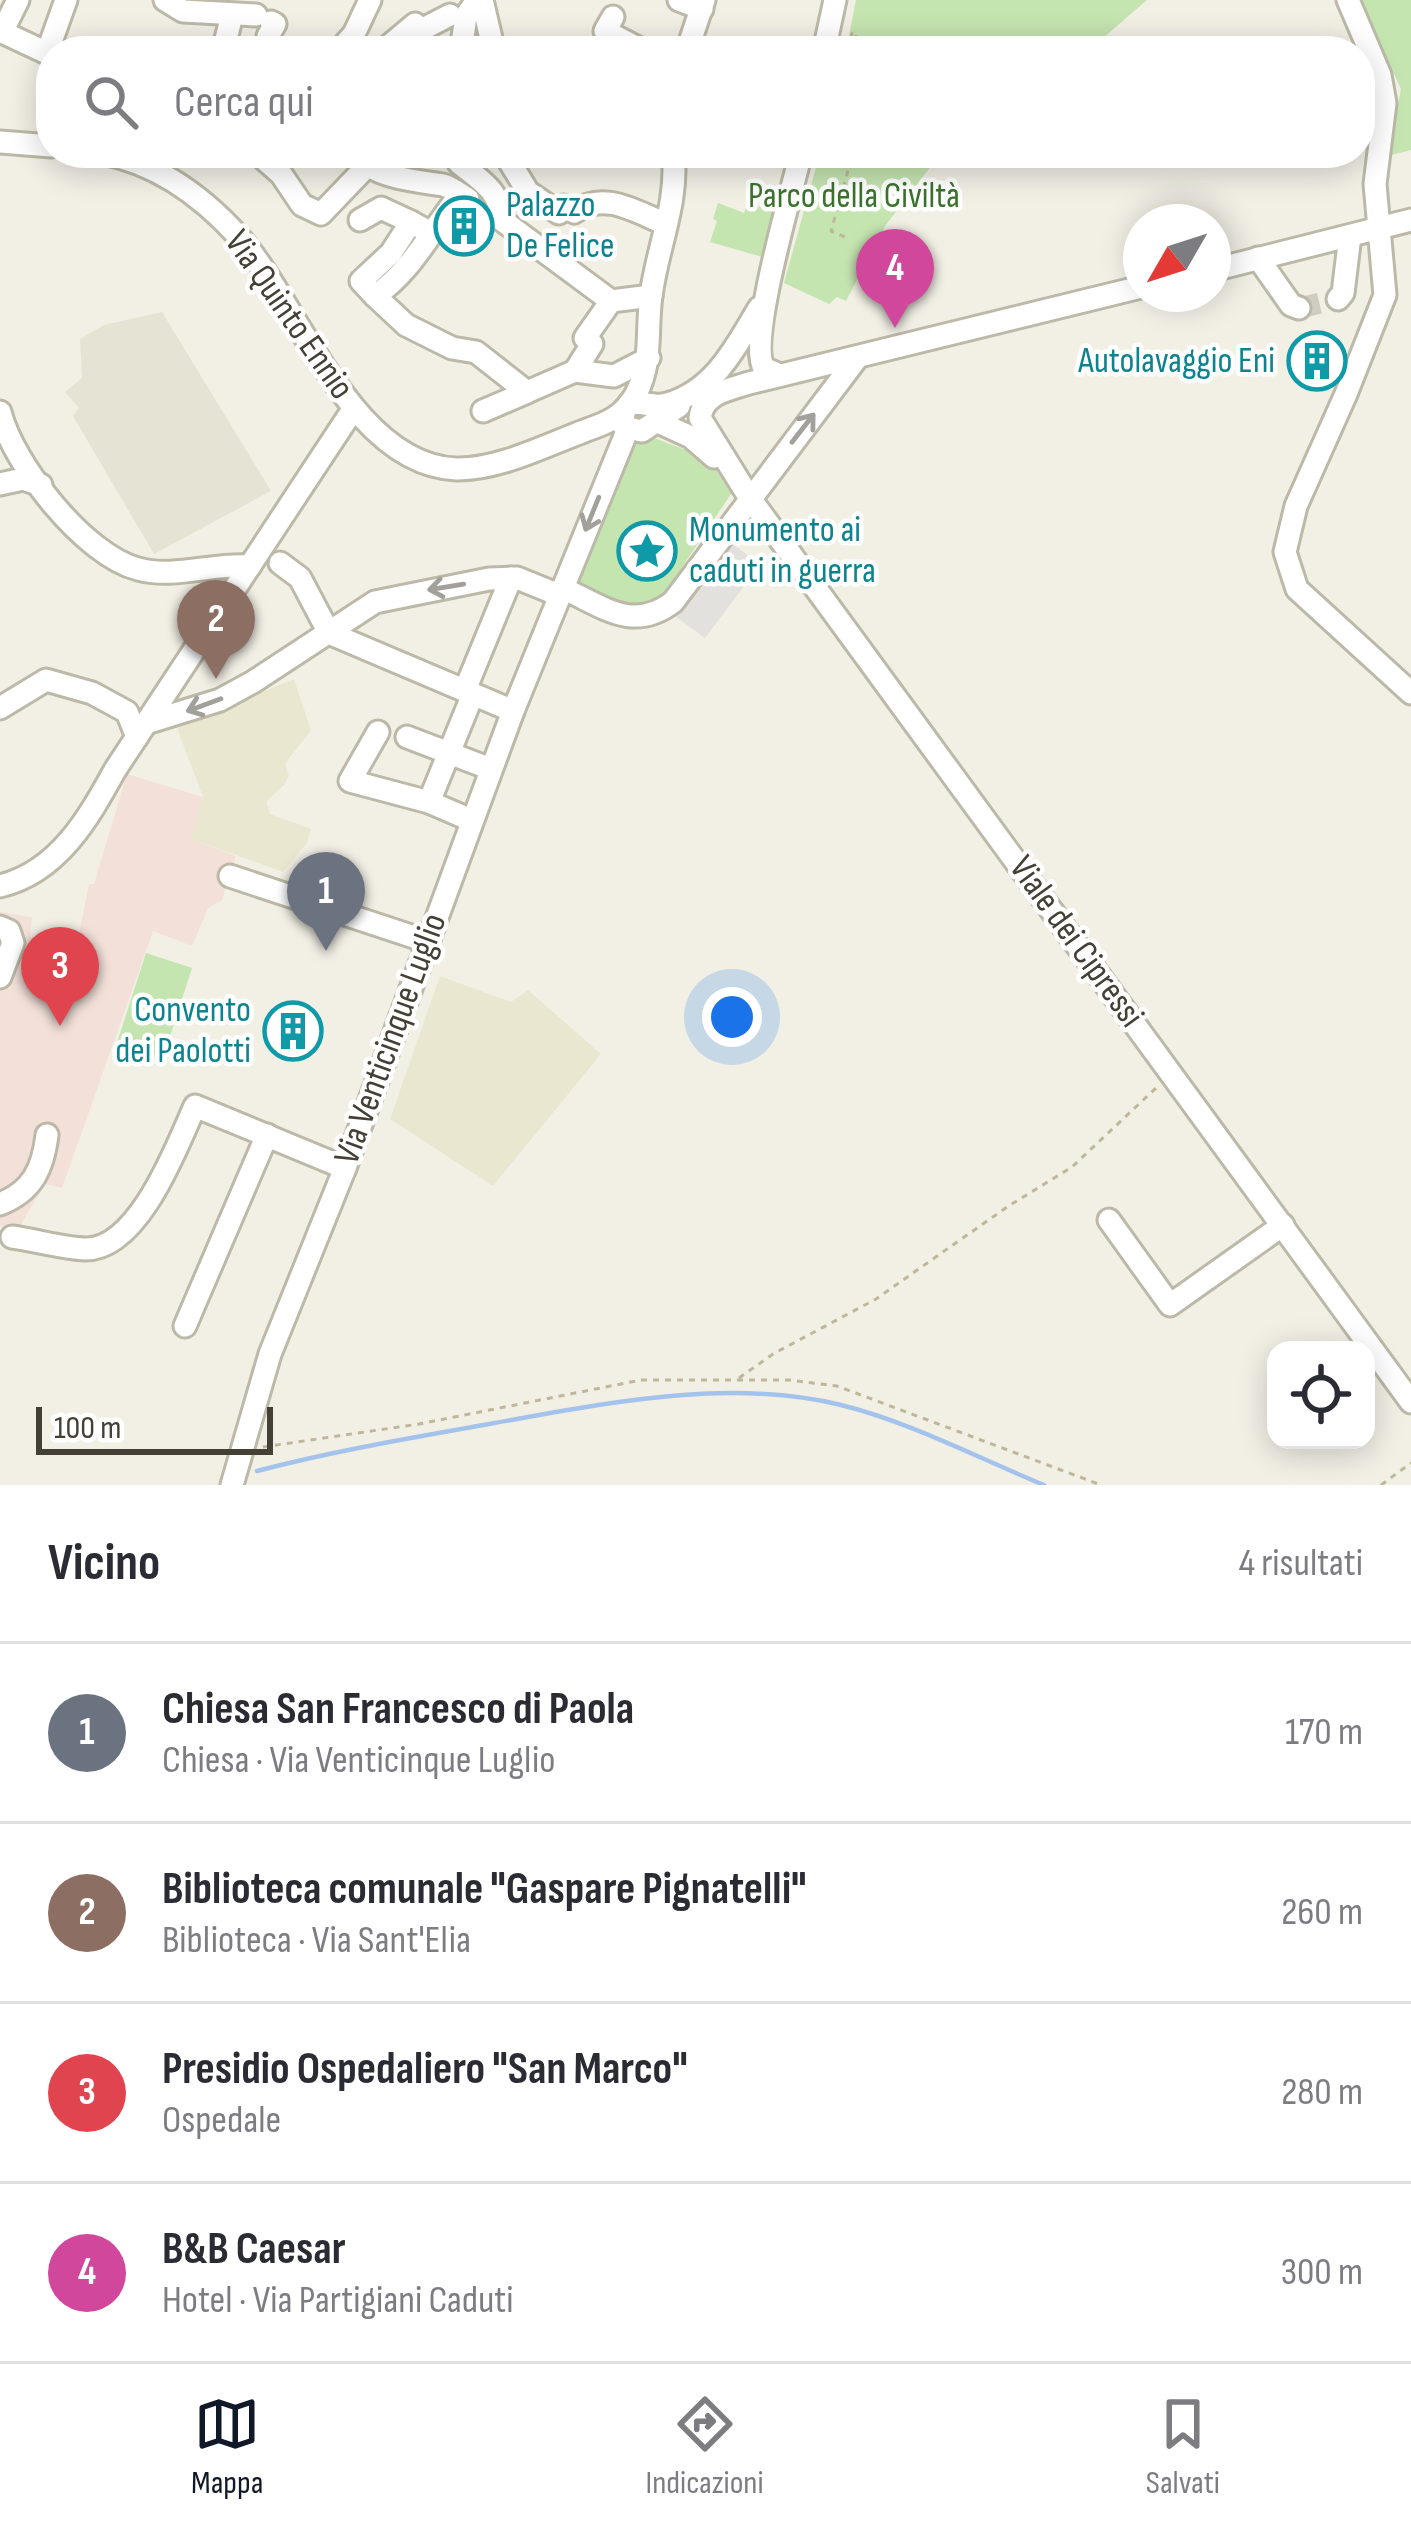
<!DOCTYPE html>
<html lang="it">
<meta charset="utf-8">
<style>
body{margin:0;font-family:"Sofia Sans Condensed",sans-serif;background:#f7f7f7;color:#2b2b33}
.controls{position:absolute;right:36px;bottom:36px;display:grid;overflow:hidden;border-radius:24px;box-shadow:0 6px 30px #0003}
.controls button{width:108px;height:108px;display:grid;place-items:center;padding:0;border:0;border-bottom:3px solid #e1e1e2;background:#fff;color:#2b2b33;font:60px sans-serif}
.compass{position:absolute;left:1123px;top:204px;width:108px;height:108px;border-radius:50%;background:#fff;box-shadow:0 6px 30px #0003;rotate:231deg}
.scale{position:absolute;left:36px;bottom:30px;width:237px;box-sizing:border-box;padding-left:12px;border:6px solid #444035;border-top:0;font-size:33px;line-height:42px;white-space:nowrap;color:#444035;-webkit-text-stroke:9px #fff;paint-order:stroke}
.you{position:absolute;left:732px;top:1017px;width:42px;height:42px;margin:-30px;border:9px solid #fff;border-radius:50%;background:#1a73e8;box-shadow:0 0 0 18px #1a73e833}
.badge{display:grid;place-items:center;width:78px;height:78px;border-radius:50%;background:#111827;color:#fff;font-size:39px;font-weight:700}
.pin{position:absolute;translate:-50% -99px;filter:drop-shadow(0 3px 6px #0008)}
.pin::after{content:'';position:absolute;top:63px;width:42px;height:36px;background:inherit;clip-path:polygon(0 0,100% 0,50% 100%)}
.list{margin:0;padding:0;list-style:none}
h2{display:flex;justify-content:space-between;align-items:center;height:156px;margin:0;padding:0 48px;font-size:51px}
h2 small{font-size:39px;font-weight:400;color:#7c7c81}
.list li{display:grid;grid-template-columns:78px 1fr auto;gap:36px;align-items:center;box-sizing:border-box;height:180px;padding:0 48px;border-top:3px solid #e1e1e2}
.list b{display:block;font-size:45px;white-space:nowrap}
.list p{margin:0;font-size:39px;white-space:nowrap;color:#7c7c81}
.list em{font-size:39px;font-style:normal;color:#7c7c81}
.icon{flex:none;width:66px;height:66px;fill:none;stroke:currentColor;stroke-width:2;stroke-linecap:round;stroke-linejoin:round}
.map{position:relative;flex:none;width:1411px;height:1485px;overflow:hidden}
.search{position:absolute;background:#fff;box-shadow:0 6px 30px #0003;left:36px;right:36px;top:36px;height:132px;display:flex;align-items:center;gap:30px;box-sizing:border-box;padding:0 42px;border-radius:48px;color:#7c7c81;font-size:45px}
.sheet{height:876px;background:#fff}
nav{display:flex;justify-content:space-around;align-items:center;box-sizing:border-box;height:168px;border-top:3px solid #e1e1e2;background:#fff;font-size:33px;color:#7c7c81}
nav a{display:grid;justify-items:center;gap:6px}
nav .on{color:#111827}
.map>svg:first-child{display:block}
.residential{fill:#e5e3d4}
.education{fill:#eae7d0}
.medical{fill:#f2e0d9}
.green{fill:#c4e4b0}
.parking{fill:#e3e1dd}
.lines{fill:none;stroke-linecap:round;stroke-linejoin:round}
.stream{stroke:#a4c3ec;stroke-width:4.5}
.minor-tunnel{stroke:#cfcdc2;stroke-width:21;stroke-dasharray:21 10;stroke-linecap:butt}
.minor-casing{stroke:#bdb9a8;stroke-width:27}
.path{stroke:#beb79a;stroke-width:3;stroke-dasharray:6 6;stroke-linecap:butt}
.minor{stroke:#fff;stroke-width:21}
.oneway{stroke:#a2a09a}
.labels{text-anchor:middle;dominant-baseline:central;stroke-width:9;stroke-linejoin:round;paint-order:stroke}
.park-label{font-size:36px;fill:#3b722c;stroke:#fff}
.culture-label{font-size:36px;fill:#0d838f;stroke:#fff;text-anchor:start}
.street-label{font-size:36px;fill:#444035;stroke:#fff}
</style>
<div class="map">
<svg width="1411" height="1485" viewBox="0 0 1411 1485">
<rect width="100%" height="100%" fill="#f2f0e5"/>
<path class="residential" d="M162 312 271 491 154 554 73 416 79 408 65 392 82 378 80 339 104 325Z"/>
<g class="education">
<path d="M294 679 311 730 285 764 289 776 284 785 266 802 270 814 311 829 307 843 283 872 191 839 203 797 178 731 179 726Z"/>
<path d="M440 976 511 1002 528 990 601 1054 493 1186 390 1119Z"/>
</g>
<path class="medical" d="M127 774 203 797 191 839 236 856 222 900 208 908 192 946 153 931 62 1188 45 1184 18 1229 0 1226V912L32 917 30 937 77 944 89 884H94Z"/>
<g class="green">
<path d="M856 0H1147L1088 51H846Z"/>
<path d="M1361 0H1411V150L1388 156 1401 89Z"/>
<path d="M820 153H941L885 226 846 301 837 297 829 304 784 283Z"/>
<path d="M718 203 744 213 747 204 778 211 766 258 710 242 717 221 713 219Z"/>
<path d="M646 435 713 460 733 491 662 597C636 621 604 596 576 584L626 455 633 442Z"/>
<path d="M146 953 192 968 163 1058 117 1043Z"/>
</g>
<path class="parking" d="M732 543 760 565 705 638 676 617Z"/>
<g class="lines">
<path class="stream" d="M257 1471C333 1451 411 1438 489 1424 602 1404 726 1377 841 1405 910 1422 978 1458 1044 1485"/>
<path class="minor-tunnel" d="M1299 308 1338 299"/>
<g class="minor-casing">
<g id="minor">
<path d="M165 0 183 11 256 15"/>
<path d="M482 0 494 51"/>
<path d="M679 0 702 9"/>
<path d="M1348 0 1380 75 1385 103 1375 184 1385 295 1346 394 1296 506 1285 552 1297 589 1411 693"/>
<path d="M613 17 605 31 644 51"/>
<path d="M0 31 47 53 66 0"/>
<path d="M2 32 18 0"/>
<path d="M384 50 415 24 419 31 450 15"/>
<path d="M223 51 232 15"/>
<path d="M270 51 268 36 275 24 271 22"/>
<path d="M339 51 354 34 370 0"/>
<path d="M461 51 466 16 477 0"/>
<path d="M687 51 704 0"/>
<path d="M824 51 835 0"/>
<path d="M0 142 51 146"/>
<path d="M102 153C156 163 202 196 239 237 298 304 352 465 456 469 501 470 552 442 595 427 614 420 626 412 636 394 653 361 646 331 651 296 657 248 679 202 673 153"/>
<path d="M257 153 281 174 302 205 321 214 367 166"/>
<path d="M361 159C378 178 418 181 443 185 451 187 461 195 468 199"/>
<path d="M508 159 528 192 559 213 564 206 574 212C604 190 636 212 666 224"/>
<path d="M459 163C482 181 499 190 503 221L611 301 651 296"/>
<path d="M460 195C431 230 413 270 375 296L406 325 452 348 476 352 527 392 575 371 614 376 649 358"/>
<path d="M360 220 381 208 411 222"/>
<path d="M1258 258 1291 305 1299 308"/>
<path d="M1213 270 1411 220"/>
<path d="M1141 287 749 383C728 390 703 393 700 418L749 497 1411 1402"/>
<path d="M375 296 361 281 391 253 411 222 429 232"/>
<path d="M1338 299 1343 293 1350 236"/>
<path d="M575 371 592 344 585 338 611 301"/>
<path d="M780 375 764 368C747 341 792 191 801 153"/>
<path d="M629 404C642 401 653 408 667 404 714 391 736 347 759 308"/>
<path d="M483 411 527 392"/>
<path d="M0 412C13 464 84 555 138 569 174 579 213 563 250 566"/>
<path d="M619 421 628 428 642 431 679 406"/>
<path d="M658 422 691 437 714 457"/>
<path d="M0 484 23 479 41 485"/>
<path d="M280 563 300 578 329 633"/>
<path d="M562 588C603 606 632 633 673 602L857 358"/>
<path d="M329 633 513 711"/>
<path d="M465 690 511 578"/>
<path d="M0 708 46 680 92 693 127 712 137 737"/>
<path d="M146 723 220 700 253 682 375 602 489 579 517 578 559 595"/>
<path d="M378 732 350 781 429 802 471 820"/>
<path d="M407 737 491 769"/>
<path d="M429 802 473 694"/>
<path d="M230 876 426 941"/>
<path d="M0 886C58 872 88 819 115 770L354 408"/>
<path d="M0 927 9 931 13 943 0 977"/>
<path d="M0 1204C33 1191 43 1168 47 1135"/>
<path d="M1109 1220 1170 1305 1283 1225"/>
<path d="M12 1237C35 1240 62 1248 86 1249 139 1249 177 1146 195 1106L345 1168"/>
<path d="M185 1326 267 1135"/>
<path d="M232 1485 270 1354 345 1168 513 711 627 431 623 419 625 409"/>
</g>
</g>
<g class="path">
<path d="M846 42 850 45 852 32 857 33"/>
<path d="M847 51H848"/>
<path d="M852 51 856 35"/>
<path d="M875 153V159L881 163 886 153"/>
<path d="M835 155 853 160 874 157"/>
<path d="M845 237 831 231 851 160"/>
<path d="M739 1378 773 1354 876 1299 1007 1207 1072 1167 1157 1087"/>
<path d="M263 1447 419 1424 641 1380H789L837 1386 1101 1485"/>
<path d="M1381 1485 1411 1463"/>
</g>
<use href="#minor" class="minor"/>
</g>
<defs><path id="oneway-shaft" d="M-6 0H5M1.5-3L5.5 0L1.5 3" fill="none" stroke-width="1.6" stroke-linecap="round" stroke-linejoin="round" transform="scale(3)"/></defs>
<g class="oneway">
<use href="#oneway-shaft" transform="translate(803 428) rotate(-52)"/>
<use href="#oneway-shaft" transform="translate(592 514) rotate(112)"/>
<use href="#oneway-shaft" transform="translate(446 587) rotate(171)"/>
<use href="#oneway-shaft" transform="translate(204 705) rotate(160)"/>
</g>
<defs>
<g id="building-ring" transform="scale(3)"><circle r="9.5" fill="#fff" stroke="#0f9aa8" stroke-width="1.5"/><path d="M-4-6H4V6H1V3H-1V6H-4ZM-2.5-4.3h1.7v1.8h-1.7ZM.8-4.3h1.7v1.8H.8ZM-2.5-1h1.7V.8h-1.7ZM.8-1h1.7V.8H.8Z" fill="#0f9aa8"/></g>
<g id="sight-ring" transform="scale(3)"><circle r="9.5" fill="#fff" stroke="#0f9aa8" stroke-width="1.5"/><path d="M0-6L1.8-2.2L6-1.7L2.9 1.2L3.7 5.4L0 3.3L-3.7 5.4L-2.9 1.2L-6-1.7L-1.8-2.2Z" fill="#0f9aa8"/></g>
</defs>
<g fill-rule="evenodd">
<use href="#building-ring" x="464" y="226"/>
<use href="#building-ring" x="1317" y="361"/>
<use href="#sight-ring" x="647" y="551"/>
<use href="#building-ring" x="293" y="1031"/>
</g>
<g class="labels">
<g class="park-label">
<text x="854" y="196">Parco della Civiltà</text>
</g>
<g class="culture-label">
<text x="506" y="205">Palazzo<tspan x="506" dy="41">De Felice</tspan></text>
<text x="1275" y="361" text-anchor="end">Autolavaggio Eni</text>
<text x="689" y="530">Monumento ai<tspan x="689" dy="41">caduti in guerra</tspan></text>
<text x="251" y="1010" text-anchor="end">Convento<tspan x="251" dy="41">dei Paolotti</tspan></text>
</g>
<g class="street-label">
<text transform="translate(289 315) rotate(55)">Via Quinto Ennio</text>
<text transform="translate(1076 942) rotate(54)">Viale dei Cipressi</text>
<text transform="translate(391 1039) rotate(-70)">Via Venticinque Luglio</text>
</g>
</g>
</svg>
<div class="controls">
<button><svg class="icon" aria-label="locate" viewBox="0 0 24 24"><circle cx="12" cy="12" r="6"/><path d="M12 2v4M12 18v4M2 12h4M18 12h4"/></svg></button>
</div>
<svg class="compass" viewBox="-18 -18 36 36"><path d="M0-13l5 13h-10z" fill="#e53935"/><path d="M0 13l5-13h-10z" fill="#7c7c81"/></svg>
<div class="scale">100 m</div>
<div class="you"></div>
<div class="pin badge" style="left:326px;top:951px;background:#6b7280">1</div>
<div class="pin badge" style="left:216px;top:679px;background:#8d6e63">2</div>
<div class="pin badge" style="left:60px;top:1026px;background:#e0444e">3</div>
<div class="pin badge" style="left:895px;top:328px;background:#d1479c">4</div>
<div class="search"><svg class="icon" aria-label="search" viewBox="0 0 24 24"><circle cx="10" cy="10" r="6"/><path d="M15 15l6 6"/></svg>Cerca qui</div>
</div>
<section class="sheet">
<h2>Vicino<small>4 risultati</small></h2>
<ul class="list">
<li><span class="badge" style="background:#6b7280">1</span><div><b>Chiesa San Francesco di Paola</b><p>Chiesa · Via Venticinque Luglio</p></div><em>170 m</em></li>
<li><span class="badge" style="background:#8d6e63">2</span><div><b>Biblioteca comunale &quot;Gaspare Pignatelli&quot;</b><p>Biblioteca · Via Sant'Elia</p></div><em>260 m</em></li>
<li><span class="badge" style="background:#e0444e">3</span><div><b>Presidio Ospedaliero &quot;San Marco&quot;</b><p>Ospedale</p></div><em>280 m</em></li>
<li><span class="badge" style="background:#d1479c">4</span><div><b>B&amp;B Caesar</b><p>Hotel · Via Partigiani Caduti</p></div><em>300 m</em></li>
</ul>
</section>
<nav>
<a class="on"><svg class="icon" aria-label="map" viewBox="0 0 24 24"><path d="M3 6l6-2 6 2 6-2v14l-6 2-6-2-6 2zM9 4v14M15 6v14"/></svg>Mappa</a>
<a><svg class="icon" aria-label="directions" viewBox="0 0 24 24"><path d="M12 3l9 9-9 9-9-9zM9 14v-3h6M13 9l2 2-2 2"/></svg>Indicazioni</a>
<a><svg class="icon" aria-label="saved" viewBox="0 0 24 24"><path d="M7 4h10v16l-5-4-5 4z"/></svg>Salvati</a>
</nav>
